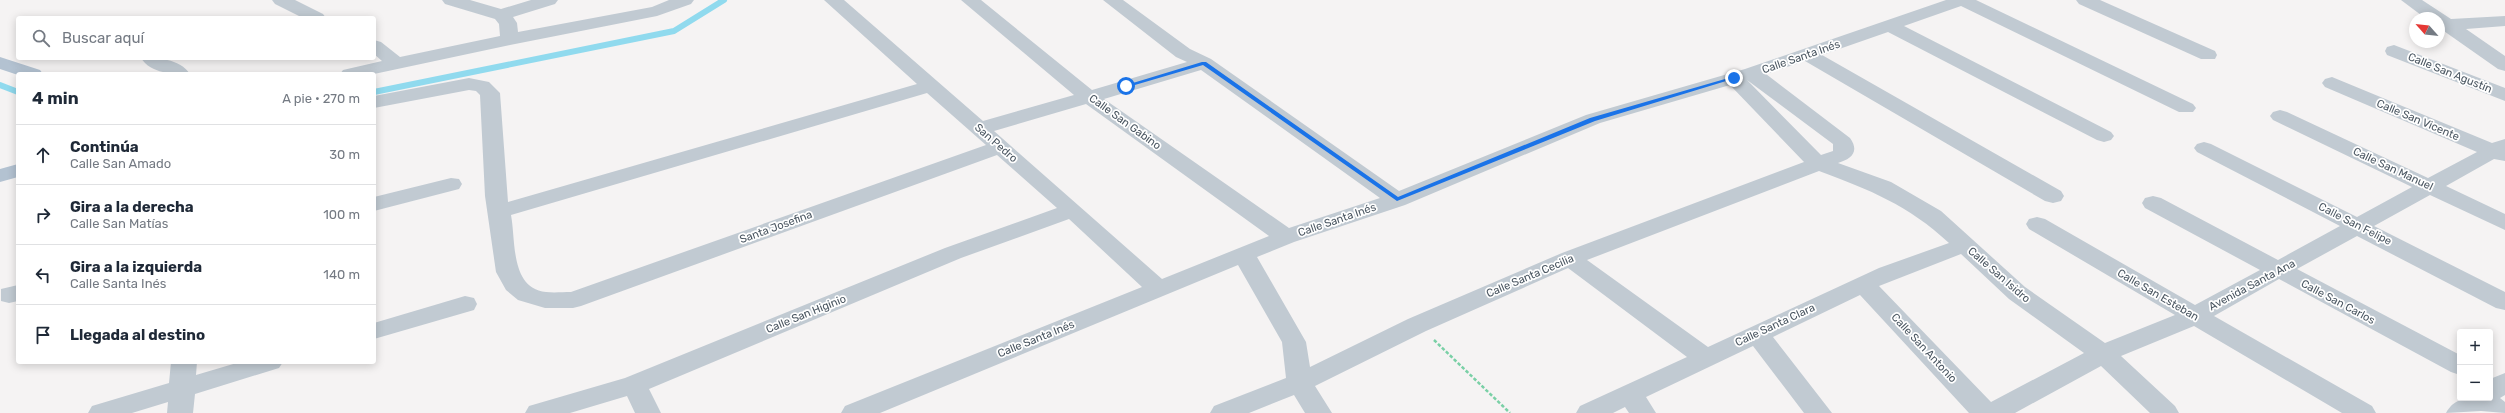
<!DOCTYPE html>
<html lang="es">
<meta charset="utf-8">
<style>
body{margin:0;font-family:Rubik,sans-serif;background:#f6f6f7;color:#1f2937}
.controls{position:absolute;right:12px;bottom:12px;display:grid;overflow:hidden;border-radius:4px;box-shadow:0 2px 10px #0003}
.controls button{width:36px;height:36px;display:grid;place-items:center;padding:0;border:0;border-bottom:1px solid #e0e1e3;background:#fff;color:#1f2937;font:20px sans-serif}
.compass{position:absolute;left:2409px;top:12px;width:36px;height:36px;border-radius:50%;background:#fff;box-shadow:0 2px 10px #0003;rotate:297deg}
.stop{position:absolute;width:12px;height:12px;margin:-9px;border:3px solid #1a73e8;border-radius:50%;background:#fff}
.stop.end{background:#1a73e8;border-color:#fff;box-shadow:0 1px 4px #0008}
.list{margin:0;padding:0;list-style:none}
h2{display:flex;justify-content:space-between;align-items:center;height:52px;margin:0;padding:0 16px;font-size:17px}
h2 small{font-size:13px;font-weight:400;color:#747a83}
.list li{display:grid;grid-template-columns:26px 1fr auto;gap:12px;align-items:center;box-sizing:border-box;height:60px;padding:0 16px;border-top:1px solid #e0e1e3}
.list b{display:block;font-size:15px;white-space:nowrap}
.list p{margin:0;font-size:13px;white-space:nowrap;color:#747a83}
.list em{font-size:13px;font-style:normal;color:#747a83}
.icon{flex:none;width:22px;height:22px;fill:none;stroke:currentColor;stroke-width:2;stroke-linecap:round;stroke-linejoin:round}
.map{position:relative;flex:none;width:2505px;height:413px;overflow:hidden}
.search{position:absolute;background:#fff;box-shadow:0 2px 10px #0003;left:16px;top:16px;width:360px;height:44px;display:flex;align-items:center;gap:10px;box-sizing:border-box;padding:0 14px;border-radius:4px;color:#747a83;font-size:15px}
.panel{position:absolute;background:#fff;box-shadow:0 2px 10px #0003;left:16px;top:72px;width:360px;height:292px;border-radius:4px}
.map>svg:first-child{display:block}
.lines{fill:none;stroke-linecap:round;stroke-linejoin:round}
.stream{stroke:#90daee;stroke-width:6}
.path{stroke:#7ad0a6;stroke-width:2.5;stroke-dasharray:3.5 2;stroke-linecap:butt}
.minor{fill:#c1cad2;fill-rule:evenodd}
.major{fill:#b3c2d1;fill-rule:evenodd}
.route{fill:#1a73e8}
.labels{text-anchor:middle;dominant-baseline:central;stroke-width:3.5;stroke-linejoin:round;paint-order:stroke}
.street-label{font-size:11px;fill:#4a5661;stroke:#fff}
</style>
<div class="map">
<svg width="2505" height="413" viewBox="0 0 2505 413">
<rect width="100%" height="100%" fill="#f5f3f3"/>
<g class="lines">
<g class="stream">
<path d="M0 85 18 92"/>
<path d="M374 92 674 31 724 0"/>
</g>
<path class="path" d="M1434 340 1510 413"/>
<g class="minor">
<path d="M272 0H295L323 14 326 18H303L275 4Z"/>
<path d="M442 0H470L501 9 531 0H558L555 4 513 17 517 23 518 32 652 7 669 0H694L691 4 657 16 510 45 374 74H340L343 70 382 61 374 54V40L381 42 400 57 500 36 499 24 495 19 445 4Z"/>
<path d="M824 0H844L983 121 1074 95 961 0H981L1092 90 1187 62 1176 57 1103 0H1123L1190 49 1211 59 1399 191 1586 115 1745 69 1946 0H1976L2193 104 2196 108 2193 112H2179L1961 6 1904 26 2111 132 2114 136 2111 140 2104 142 2097 140 1888 32 1822 55 2061 191 2064 196 2061 201 2053 203 2045 201 1805 61 1766 74 1850 138C1860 152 1851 159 1838 163L1891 182 1941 211 2025 287 2105 343 2175 315 2029 229 2026 224 2029 219 2037 217 2045 219 2195 305 2260 270 2145 208 2142 203 2145 198 2153 196 2161 198 2278 260 2340 226 2197 152 2194 148 2197 144 2204 142 2211 144 2357 217 2412 187 2273 120 2270 116 2273 112 2280 110 2287 112 2428 178 2477 152 2325 87 2322 83 2325 79 2332 77 2492 143 2505 139V161L2494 159 2446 186 2505 214V230L2430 195 2374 226 2505 292V310L2496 308 2357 236 2297 269 2460 355V375L2451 372 2279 279 2214 316 2372 406 2376 413H2342L2194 326 2121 356 2175 406 2179 413H2150L2101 366 2015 413H1969L1860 295 1773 337 1832 413H1804L1753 346 1646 397 1656 413H1629L1625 407 1613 413H1576L1580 406 1687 357 1568 268 1426 331 1315 386 1332 413H1305L1294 395 1249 413H1210L1214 406 1286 378 1282 342 1238 265 880 413H841L845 406 1142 287 1069 219 961 258 649 389 661 413H635L627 396 570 413H525L529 406 625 378 945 248 1057 208 997 155 581 306 573 308H545L518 300 506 290 496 272 485 196 480 95 476 91 469 90 374 108V96L469 78 489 82 500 93 508 202 917 84ZM1201 70 1380 198 1289 228 1104 99ZM1747 80 1833 144V151L1821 155ZM1730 85 1804 162 1562 253 1408 319 1310 367 1306 342 1257 257 1294 242 1405 205 1600 123ZM927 93 986 145 571 292C563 292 554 293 546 292 510 288 516 241 511 215ZM1086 104 1269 236 1162 279 994 131ZM1819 171C1870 190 1908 205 1949 243L1879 268 1708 347 1587 260ZM1961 254 2009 299 2084 353 1991 402 1879 286Z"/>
<path d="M2076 0H2100L2215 51 2217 55 2215 59H2201L2079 4Z"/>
<path d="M2401 0H2422L2451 19 2505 16V26L2466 29 2505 56V71L2498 69 2441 29 2439 18H2425Z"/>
<path d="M2394 45 2505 88V101L2387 55 2385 51 2387 47Z"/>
<path d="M141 58C157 58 179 58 190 74 173 74 151 74 141 58Z"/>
<path d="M451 178 459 179 462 184 459 189 374 211V197Z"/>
<path d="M18 285V301L9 303 1 301V289Z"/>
<path d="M465 296 474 298 477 304 474 310 374 339V323Z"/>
<path d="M171 362H197L196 375 240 362H283L279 368 195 394 193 413H167L168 402 132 413H88L92 406 169 383Z"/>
<path d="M2505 373V395L2500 398 2505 402V413L2481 411 2446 413C2456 395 2472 398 2490 398V379Z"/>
</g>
<g class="major">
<path d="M0 57 40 70 43 74 18 75 0 69Z"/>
<path d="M18 164V177L0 182V169Z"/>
</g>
</g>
<path class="route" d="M1202 62H1206L1398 197 1590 118 1732 77 1736 78 1595 121 1397 201 1203 65 1128 87 1123 86Z"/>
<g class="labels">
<g class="street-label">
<text transform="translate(1801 57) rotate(-19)">Calle Santa Inés</text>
<text transform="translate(2450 73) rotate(22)">Calle San Agustín</text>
<text transform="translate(2418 120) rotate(23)">Calle San Vicente</text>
<text transform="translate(1125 122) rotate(36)">Calle San Gabino</text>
<text transform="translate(996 143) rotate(41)">San Pedro</text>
<text transform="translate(2393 169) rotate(25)">Calle San Manuel</text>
<text transform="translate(1337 220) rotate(-19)">Calle Santa Inés</text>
<text transform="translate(2355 224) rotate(27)">Calle San Felipe</text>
<text transform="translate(776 227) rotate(-20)">Santa Josefina</text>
<text transform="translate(1999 275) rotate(41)">Calle San Isidro</text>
<text transform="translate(1530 276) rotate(-23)">Calle Santa Cecilia</text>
<text transform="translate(2252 285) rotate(-28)">Avenida Santa Ana</text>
<text transform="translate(2158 295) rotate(30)">Calle San Esteban</text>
<text transform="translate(2338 302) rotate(28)">Calle San Carlos</text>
<text transform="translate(806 314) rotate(-22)">Calle San Higinio</text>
<text transform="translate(1775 325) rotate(-25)">Calle Santa Clara</text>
<text transform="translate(1036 339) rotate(-22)">Calle Santa Inés</text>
<text transform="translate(1924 348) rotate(47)">Calle San Antonio</text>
</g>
</g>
</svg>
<div class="controls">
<button>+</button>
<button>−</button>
</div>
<svg class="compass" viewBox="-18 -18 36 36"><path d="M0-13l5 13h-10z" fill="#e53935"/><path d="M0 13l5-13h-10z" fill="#747a83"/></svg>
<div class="stop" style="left:1126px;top:86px"></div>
<div class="stop end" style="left:1734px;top:78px"></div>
<div class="search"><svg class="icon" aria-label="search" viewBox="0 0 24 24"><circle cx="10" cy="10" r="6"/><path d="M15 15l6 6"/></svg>Buscar aquí</div>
<section class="panel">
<h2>4 min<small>A pie · 270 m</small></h2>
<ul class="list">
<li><svg class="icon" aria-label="ahead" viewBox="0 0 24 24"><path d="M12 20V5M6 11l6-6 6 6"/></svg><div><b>Continúa</b><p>Calle San Amado</p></div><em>30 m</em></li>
<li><svg class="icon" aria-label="right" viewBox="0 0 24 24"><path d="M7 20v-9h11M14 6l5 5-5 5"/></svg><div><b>Gira a la derecha</b><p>Calle San Matías</p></div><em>100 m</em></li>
<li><svg class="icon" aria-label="left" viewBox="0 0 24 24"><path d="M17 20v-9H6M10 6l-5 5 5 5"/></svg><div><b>Gira a la izquierda</b><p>Calle Santa Inés</p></div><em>140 m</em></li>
<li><svg class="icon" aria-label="arrive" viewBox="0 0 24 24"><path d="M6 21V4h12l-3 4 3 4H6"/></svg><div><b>Llegada al destino</b></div></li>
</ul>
</section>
</div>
